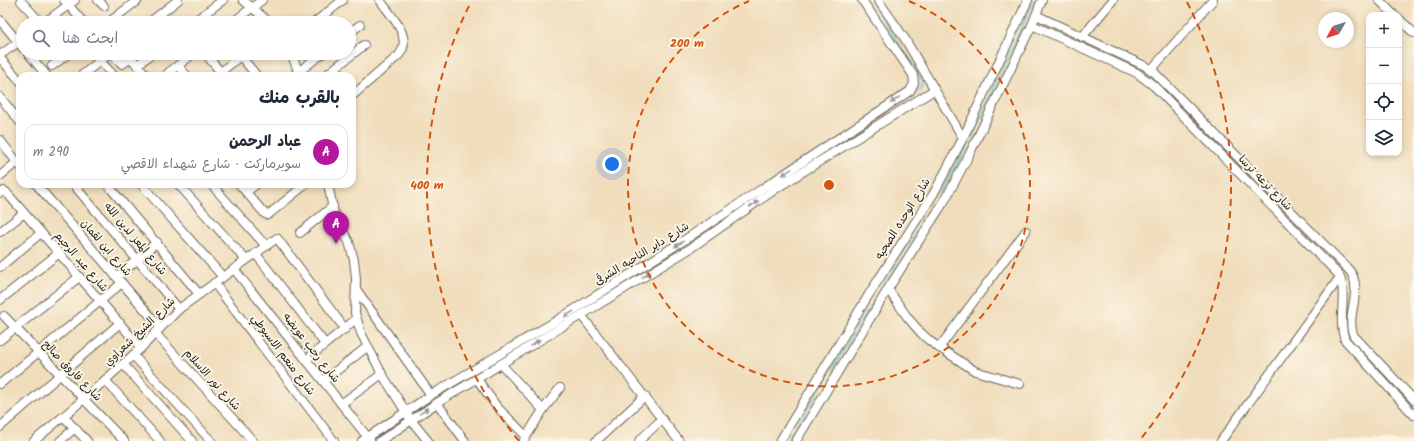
<!DOCTYPE html>
<html lang="ar">
<meta charset="utf-8">
<style>
body{margin:0;font-family:Kalam,"Playpen Sans Arabic",sans-serif;background:#f2f2f3;color:#1f2937;direction:rtl}
.controls{position:absolute;right:12px;top:12px;display:grid;overflow:hidden;border-radius:8px;box-shadow:0 2px 6px #0003}
.controls button{width:36px;height:36px;display:grid;place-items:center;padding:0;border:0;border-bottom:1px solid #e0e1e3;background:#fff;color:#1f2937;font:20px sans-serif}
.compass{position:absolute;left:1318px;top:12px;width:36px;height:36px;border-radius:50%;background:#fff;box-shadow:0 2px 6px #0003;rotate:231deg}
.you{position:absolute;left:612px;top:164px;width:14px;height:14px;margin:-10px;border:3px solid #fff;border-radius:50%;background:#1a73e8;box-shadow:0 0 0 6px #1a73e833}
.badge{display:grid;place-items:center;width:26px;height:26px;border-radius:50%;background:#b5179e;color:#fff;font-size:13px;font-weight:700}
.pin{position:absolute;translate:-50% -33px;filter:drop-shadow(0 1px 2px #0008)}
.pin::after{content:'';position:absolute;top:21px;width:14px;height:12px;background:inherit;clip-path:polygon(0 0,100% 0,50% 100%)}
.list{margin:0;padding:0;list-style:none}
h2{display:flex;justify-content:space-between;align-items:center;height:52px;margin:0;padding:0 16px;font-size:17px}
h2 small{font-size:13px;font-weight:400;color:#747a83}
.list li{display:grid;grid-template-columns:26px 1fr auto;gap:12px;align-items:center;box-sizing:border-box;height:56px;margin:0 8px 8px;padding:0 8px;border:1px solid #e0e1e3;border-radius:12px}
.list b{display:block;font-size:15px;white-space:nowrap}
.list p{margin:0;font-size:13px;white-space:nowrap;color:#747a83}
.list em{font-size:13px;font-style:normal;color:#747a83}
.icon{flex:none;width:22px;height:22px;fill:none;stroke:currentColor;stroke-width:2;stroke-linecap:round;stroke-linejoin:round}
.map{position:relative;flex:none;width:1414px;height:441px;overflow:hidden;direction:ltr}
.search{position:absolute;background:#fff;box-shadow:0 2px 6px #0003;left:16px;top:16px;width:340px;height:44px;display:flex;align-items:center;gap:10px;box-sizing:border-box;padding:0 14px;border-radius:22px;color:#747a83;font-size:15px}
.panel{position:absolute;background:#fff;box-shadow:0 2px 6px #0003;left:16px;top:72px;width:340px;height:116px;border-radius:12px;direction:rtl}
.map>svg:first-child{display:block}
.lines{fill:none;stroke-linecap:round;stroke-linejoin:round}
.stream{stroke:#51bccd;stroke-width:2}
.minor-casing{stroke:#666054;stroke-width:10}
.minor{stroke:#fff;stroke-width:8}
.oneway{fill:#999}
.ring{fill:none;stroke:#d4530e;stroke-width:2;stroke-dasharray:7 5}
.labels{text-anchor:middle;dominant-baseline:central;stroke-width:4;stroke-linejoin:round;paint-order:stroke}
.street-label{font-size:11px;fill:#1c1c1c;stroke:#fcf5e5}
.centre{fill:#d4530e;stroke:#fcf5e5;stroke-width:2}
.ring-label{font-size:12px;text-anchor:middle;font-weight:bold;fill:#d4530e;stroke:#fcf5e5;stroke-width:4;stroke-linejoin:round;paint-order:stroke}
</style>
<div class="map">
<svg width="1414" height="441" viewBox="0 0 1414 441">
<rect width="100%" height="100%" fill="#fcf5e5"/>
<filter id="ink" filterUnits="userSpaceOnUse"><feTurbulence type="fractalNoise" baseFrequency=".025" numOctaves="2"/><feDisplacementMap in="SourceGraphic" scale="8" xChannelSelector="R" yChannelSelector="G"/><feConvolveMatrix kernelMatrix="1 2 1 2 8 2 1 2 1" color-interpolation-filters="sRGB"/></filter>
<filter id="wash" filterUnits="userSpaceOnUse"><feTurbulence type="fractalNoise" baseFrequency=".012" numOctaves="4" result="noise"/><feDisplacementMap in="SourceGraphic" scale="16" xChannelSelector="R" yChannelSelector="G"/><feGaussianBlur stdDeviation="0.9" result="paint"/><feColorMatrix in="noise" values="0 0 0 0 0 0 0 0 0 0 0 0 0 0 0 0 0 1.4 0 .05"/><feComposite in="paint" operator="in"/></filter>
<g filter="url(#wash)">
<rect width="100%" height="100%" fill="#f0ddbc"/>
<g class="lines">
<g class="stream">
<path d="M870 0 923 82C922 92 913 95 905 99"/>
<path d="M817 158 866 127 886 112"/>
<path d="M605 295 682 246"/>
<path d="M787 441 912 240 954 169 972 137 1034 0"/>
</g>
</g>
</g>
<g filter="url(#ink)">
<g class="lines">
<g class="minor-casing">
<g id="minor">
<path d="M64 0 84 23"/>
<path d="M98 0 104 6"/>
<path d="M243 0 270 23"/>
<path d="M878 0 905 39 963 138"/>
<path d="M1379 0 1394 15"/>
<path d="M21 1 41 23"/>
<path d="M1036 15 1145 66 1154 72 1349 270C1365 289 1344 317 1354 336L1414 400"/>
<path d="M1399 19 1414 33"/>
<path d="M0 20 23 48"/>
<path d="M44 23 75 0"/>
<path d="M108 23 138 0"/>
<path d="M149 23 178 0"/>
<path d="M192 23 223 0"/>
<path d="M232 23 262 0"/>
<path d="M314 23 343 0"/>
<path d="M1032 25 1137 73 1154 86 1339 275C1348 294 1337 320 1345 340L1414 415"/>
<path d="M349 33 360 25"/>
<path d="M1082 37 1113 0"/>
<path d="M28 53 47 76"/>
<path d="M111 53 122 64 130 59H132L147 76"/>
<path d="M238 53 257 76"/>
<path d="M291 53 300 76"/>
<path d="M0 55 23 39"/>
<path d="M208 57 224 76"/>
<path d="M0 58 20 81"/>
<path d="M100 61 114 76"/>
<path d="M137 65 153 53"/>
<path d="M52 66 69 53"/>
<path d="M178 66 187 76"/>
<path d="M1151 70 1213 0"/>
<path d="M168 73 194 53"/>
<path d="M81 76 110 53"/>
<path d="M216 76 244 53"/>
<path d="M293 76 323 53"/>
<path d="M325 76 364 45"/>
<path d="M352 96 399 55C414 37 390 15 380 0"/>
<path d="M0 97 20 122"/>
<path d="M0 140 20 166"/>
<path d="M0 176 17 162"/>
<path d="M36 184 160 327"/>
<path d="M73 184 179 309"/>
<path d="M107 184 199 294"/>
<path d="M141 184 223 277"/>
<path d="M178 184 246 260"/>
<path d="M211 184 266 246"/>
<path d="M239 184 265 214 268 215 306 184"/>
<path d="M328 184 334 214 349 242 354 260 356 279 355 313 361 333 382 374 411 420 428 441"/>
<path d="M246 192 257 184"/>
<path d="M0 193 4 191 6 192 141 348"/>
<path d="M0 232 24 213"/>
<path d="M300 233 333 206"/>
<path d="M256 254 325 344"/>
<path d="M0 267 41 233"/>
<path d="M234 269 370 440"/>
<path d="M117 277 157 242"/>
<path d="M214 283 334 441"/>
<path d="M356 289 431 395"/>
<path d="M888 289 908 318 921 333 931 342 975 371 1020 384"/>
<path d="M0 300 59 253"/>
<path d="M581 315 679 441"/>
<path d="M4 316 124 441"/>
<path d="M155 333 253 441"/>
<path d="M0 340 79 277"/>
<path d="M939 348 1026 231"/>
<path d="M133 355 211 441"/>
<path d="M306 360 356 319"/>
<path d="M123 364 192 441"/>
<path d="M501 364 543 410"/>
<path d="M477 379 497 407 526 436"/>
<path d="M105 380 160 441"/>
<path d="M323 381 367 347"/>
<path d="M0 384 122 283"/>
<path d="M437 403 465 441"/>
<path d="M341 404 382 374"/>
<path d="M64 417 87 441"/>
<path d="M0 427 120 323"/>
<path d="M524 440 543 410 560 388"/>
<path d="M34 441 84 399 141 348 179 309 277 238 345 329"/>
<path d="M60 441 75 428"/>
<path d="M362 441 431 395 556 321 686 239 910 91 914 83 913 75 862 0"/>
<path d="M380 441 437 403 691 248 780 186 934 90"/>
<path d="M596 441 645 396"/>
<path d="M639 441 662 419"/>
<path d="M780 441 868 296 934 193 963 138 1028 0"/>
<path d="M796 441 888 289 945 200 969 155 1032 25 1042 0"/>
<path d="M1221 441 1340 277"/>
</g>
</g>
<use href="#minor" class="minor"/>
</g>
<defs><path id="oneway-solid" d="M-6-.8H1V-3.2L6.5 0L1 3.2V.8H-6Z"/></defs>
<g class="oneway">
<use href="#oneway-solid" transform="translate(895 100) rotate(146)"/>
<use href="#oneway-solid" transform="translate(787 172) rotate(146)"/>
<use href="#oneway-solid" transform="translate(754 204) rotate(-35)"/>
<use href="#oneway-solid" transform="translate(679 244) rotate(148)"/>
<use href="#oneway-solid" transform="translate(646 275) rotate(-31)"/>
<use href="#oneway-solid" transform="translate(569 314) rotate(148)"/>
<use href="#oneway-solid" transform="translate(535 343) rotate(-31)"/>
<use href="#oneway-solid" transform="translate(424 411) rotate(-34)"/>
</g>
</g>
<g class="ring">
<path d="M909 1A201 201 0 1 1 749 1"/>
<path d="M519 441A402 402 0 0 1 471 2M1187 2A402 402 0 0 1 1139 441"/>
</g>
<g class="labels">
<g class="street-label">
<text transform="translate(1265 183) rotate(46)">شارع ترعه ترسا</text>
<text transform="translate(903 219) rotate(-58)">شارع الوحده الصحيه</text>
<text transform="translate(135 239) rotate(50)">شارع المعز لدين الله</text>
<text transform="translate(106 248) rotate(49)">شارع ابن لقمان</text>
<text transform="translate(642 254) rotate(-32)">شارع داير الناحيه الشرقى</text>
<text transform="translate(81 262) rotate(49)">شارع عبد الرحيم</text>
<text transform="translate(140 332) rotate(-44)">شارع الشيخ شعراوي</text>
<text transform="translate(311 348) rotate(52)">شارع رجب عويضه</text>
<text transform="translate(283 355) rotate(53)">شارع منعم الاسيوطي</text>
<text transform="translate(72 371) rotate(46)">شارع فاروق صالح</text>
<text transform="translate(212 380) rotate(48)">شارع نور الاسلام</text>
</g>
</g>
<circle cx="829" cy="185" r="6" class="centre"/>
<g class="ring-label">
<text x="687" y="47">200 m</text>
<text x="427" y="189">400 m</text>
</g>
</svg>
<div class="controls">
<button>+</button>
<button>−</button>
<button><svg class="icon" aria-label="locate" viewBox="0 0 24 24"><circle cx="12" cy="12" r="6"/><path d="M12 2v4M12 18v4M2 12h4M18 12h4"/></svg></button>
<button><svg class="icon" aria-label="layers" viewBox="0 0 24 24"><path d="M12 4l9 5-9 5-9-5zM3 14l9 5 9-5"/></svg></button>
</div>
<svg class="compass" viewBox="-18 -18 36 36"><path d="M0-13l5 13h-10z" fill="#e53935"/><path d="M0 13l5-13h-10z" fill="#747a83"/></svg>
<div class="you"></div>
<div class="pin badge" style="left:336px;top:244px">A</div>
<div class="search"><svg class="icon" aria-label="search" viewBox="0 0 24 24"><circle cx="10" cy="10" r="6"/><path d="M15 15l6 6"/></svg>ابحث هنا</div>
<section class="panel">
<h2>بالقرب منك<small></small></h2>
<ul class="list">
<li><span class="badge">A</span><div><b>عباد الرحمن</b><p>سوبرماركت · شارع شهداء الاقصي</p></div><em>290 m</em></li>
</ul>
</section>
</div>
